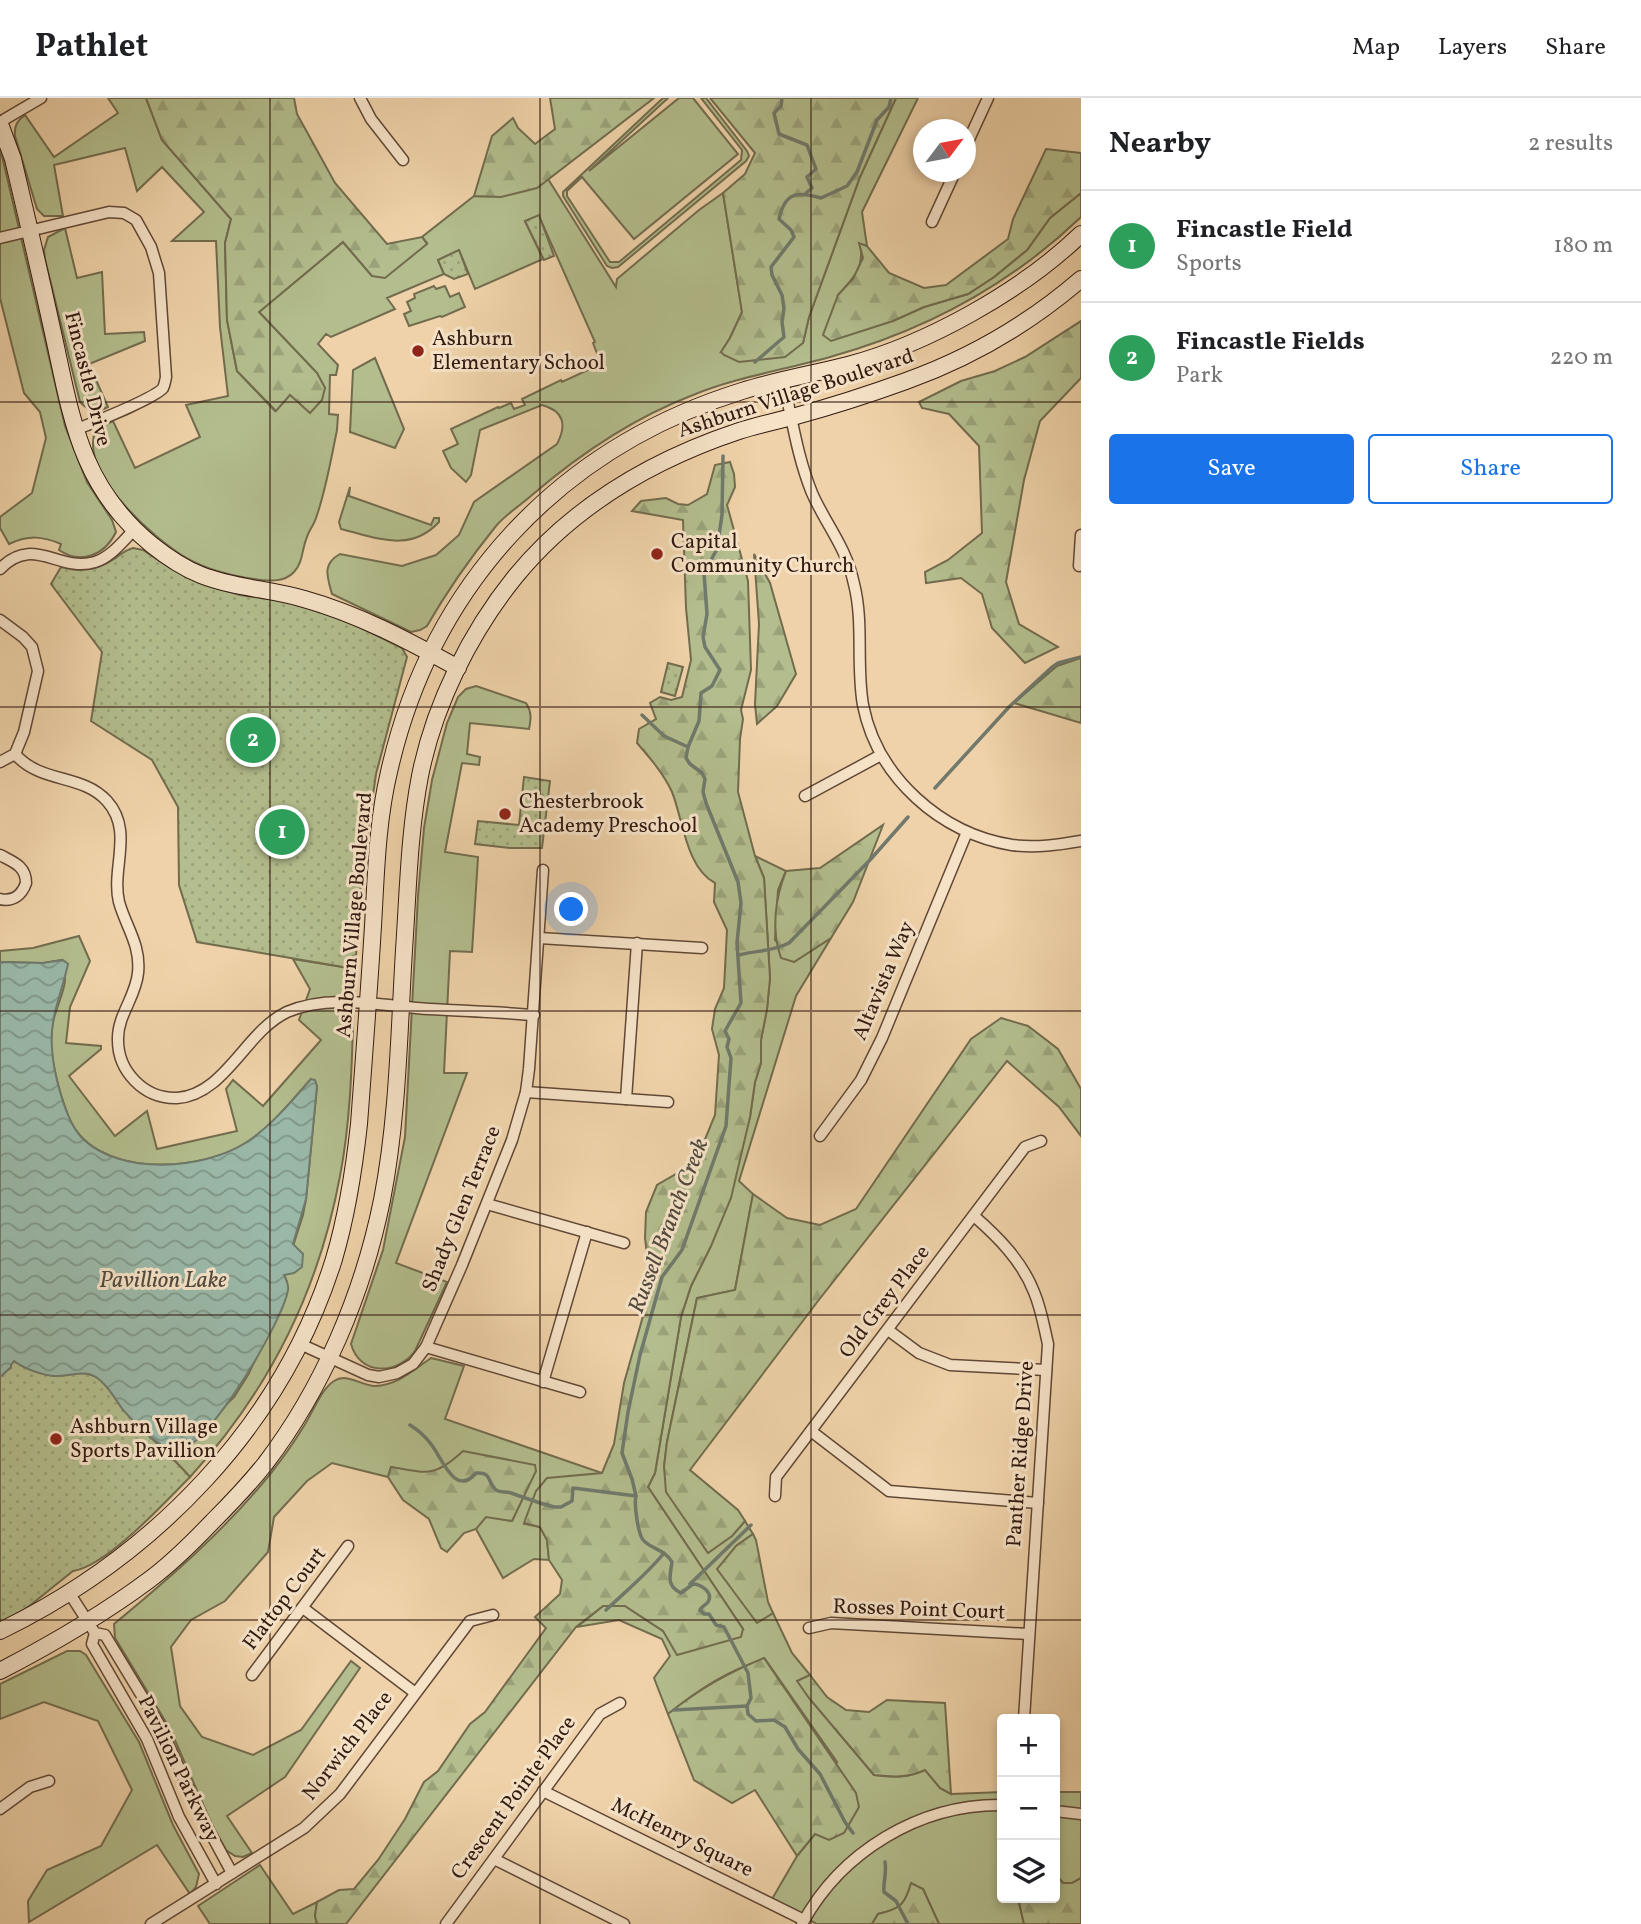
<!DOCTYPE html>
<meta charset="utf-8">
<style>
body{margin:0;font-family:Vollkorn,serif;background:#f6f6f6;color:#202124}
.controls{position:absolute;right:21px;bottom:21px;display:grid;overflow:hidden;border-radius:7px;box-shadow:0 4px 10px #0003}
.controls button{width:63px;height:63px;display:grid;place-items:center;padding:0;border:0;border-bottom:2px solid #e0e0e0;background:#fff;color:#202124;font:35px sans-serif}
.compass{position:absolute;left:913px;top:21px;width:63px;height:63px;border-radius:50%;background:#fff;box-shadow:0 4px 10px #0003;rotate:58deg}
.you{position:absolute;left:572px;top:812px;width:24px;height:24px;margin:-18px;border:5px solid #fff;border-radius:50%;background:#1a73e8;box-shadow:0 0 0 10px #1a73e833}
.badge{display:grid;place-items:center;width:46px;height:46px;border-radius:50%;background:#1a73e8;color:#fff;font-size:23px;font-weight:700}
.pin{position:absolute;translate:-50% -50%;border:4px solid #fff;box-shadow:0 2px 7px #0006}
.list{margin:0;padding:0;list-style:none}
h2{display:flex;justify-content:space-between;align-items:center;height:91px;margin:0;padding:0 28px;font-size:30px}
h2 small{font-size:23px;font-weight:400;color:#757577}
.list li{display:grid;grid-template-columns:46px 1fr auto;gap:21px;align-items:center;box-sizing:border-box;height:112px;padding:0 28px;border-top:2px solid #e0e0e0}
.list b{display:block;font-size:26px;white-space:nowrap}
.list p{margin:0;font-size:23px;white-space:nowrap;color:#757577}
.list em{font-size:23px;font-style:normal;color:#757577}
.actions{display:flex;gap:14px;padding:21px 28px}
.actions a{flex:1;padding:16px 0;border:2px solid #1a73e8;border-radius:7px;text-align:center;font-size:24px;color:#1a73e8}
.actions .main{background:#1a73e8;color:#fff}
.icon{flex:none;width:38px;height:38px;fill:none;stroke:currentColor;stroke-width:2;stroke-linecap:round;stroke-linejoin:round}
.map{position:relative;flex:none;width:1081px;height:1826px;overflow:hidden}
header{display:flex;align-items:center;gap:42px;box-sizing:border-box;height:98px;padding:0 35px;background:#fff;border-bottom:2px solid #e0e0e0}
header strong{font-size:33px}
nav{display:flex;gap:38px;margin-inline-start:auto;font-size:24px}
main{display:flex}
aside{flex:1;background:#fff}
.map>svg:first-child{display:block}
.green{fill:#b3bd8d;stroke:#726c4e;stroke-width:2}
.forest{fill:url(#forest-firs);stroke:#726c4e;stroke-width:2}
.park{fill:url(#park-dots);stroke:#726c4e;stroke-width:2}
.water{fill:url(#water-waves);stroke:#70796b;stroke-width:2}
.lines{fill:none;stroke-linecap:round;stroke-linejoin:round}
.stream{stroke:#70796b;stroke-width:3.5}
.street-casing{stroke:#614836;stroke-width:13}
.secondary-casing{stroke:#321a10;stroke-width:18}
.street{stroke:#f5e2c7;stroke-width:10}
.secondary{stroke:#f5e2c7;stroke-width:16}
.grid{fill:none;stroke:#321a10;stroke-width:2;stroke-opacity:0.55}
.poi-dot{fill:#8f2418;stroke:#f5e2c7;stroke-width:2.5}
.labels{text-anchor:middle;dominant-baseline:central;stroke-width:6;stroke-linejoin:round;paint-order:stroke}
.poi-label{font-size:21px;fill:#321a10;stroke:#f5e2c7;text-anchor:start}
.street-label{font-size:21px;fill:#321a10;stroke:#f5e2c7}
.water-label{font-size:23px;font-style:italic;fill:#51493e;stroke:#f5e2c7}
</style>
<header>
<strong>Pathlet</strong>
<nav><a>Map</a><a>Layers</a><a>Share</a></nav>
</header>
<main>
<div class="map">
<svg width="1081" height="1826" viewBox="0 0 1081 1826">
<defs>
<pattern id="forest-firs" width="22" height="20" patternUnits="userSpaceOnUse" patternTransform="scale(1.75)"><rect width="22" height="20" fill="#b3bd8d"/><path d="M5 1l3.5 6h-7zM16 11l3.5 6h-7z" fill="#9aa279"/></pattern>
<pattern id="park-dots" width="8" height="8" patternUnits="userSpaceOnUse" patternTransform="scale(1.75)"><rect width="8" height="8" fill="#b3bd8d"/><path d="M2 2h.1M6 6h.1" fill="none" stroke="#9aa279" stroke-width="1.8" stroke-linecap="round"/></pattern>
<pattern id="water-waves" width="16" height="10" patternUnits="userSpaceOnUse" patternTransform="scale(1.75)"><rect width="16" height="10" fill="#9ab8a8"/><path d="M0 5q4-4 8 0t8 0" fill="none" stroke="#7e9587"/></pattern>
</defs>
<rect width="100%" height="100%" fill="#efd2a9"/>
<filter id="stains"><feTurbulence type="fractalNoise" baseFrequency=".00286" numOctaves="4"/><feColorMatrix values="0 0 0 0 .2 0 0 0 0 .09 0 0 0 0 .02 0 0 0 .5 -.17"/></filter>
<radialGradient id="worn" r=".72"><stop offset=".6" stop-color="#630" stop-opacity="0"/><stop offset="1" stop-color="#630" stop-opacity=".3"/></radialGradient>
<g class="green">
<path d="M108 0H146L162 42 231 121 225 145 227 222 237 273 275 313 290 296 325 290 317 275 259 214 343 144 372 178 427 145 422 139 474 98C501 99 526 97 548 81L616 189 617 181 699 112 723 95 742 214 730 240 721 254 803 245 809 219 860 79 896 0H918L862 114 867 148 860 146C865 169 853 181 838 197L893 223 924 209 968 196 994 179 1027 152 1050 120 1081 95V119C1010 187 924 233 830 259 784 272 737 279 693 297 633 320 581 355 532 397 521 407 506 416 496 428 471 459 447 493 427 528L420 532 411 534 332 496C327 478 322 466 340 456L402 468 436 457 459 437 474 404 557 346C567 327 564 313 542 307L480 332 471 377 466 384 451 370 443 353 458 346 451 331 498 309 499 310 511 305 514 311 525 307 522 301 561 282 562 284 601 266 593 245 595 244 539 118 525 123 543 161 475 191 459 152 438 162 444 176 387 200 395 211 331 239 326 236 318 246 338 267 336 277H330L329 316 338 317 337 332C331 361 326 392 316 420 314 427 309 432 307 439 302 450 303 465 294 474 284 485 268 483 254 481 232 478 208 472 188 461 155 442 77 374 96 331L113 323 135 370 200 339 186 307 228 298 220 229 216 143H172L204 114 162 69 137 93 125 50 54 67 63 118H44L37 111 15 38C14 28 17 23 25 17L54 59 118 15Z"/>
<path d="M663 0H668L589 73 679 0H693L738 56 634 141 582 79 567 93V98L610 164H619L741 62 742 52 701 0H706L747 53 749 58 746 63 618 169 612 170 607 168 563 98V94Z"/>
<path d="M0 49 65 328 87 384 112 422 116 434C105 457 81 467 59 452L61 446C42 438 29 437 9 446L0 430V419L32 395 46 340 40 314 24 295 0 200Z"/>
<path d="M65 130 77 180 102 174 105 236 144 234 145 243 89 266 108 309C95 315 90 314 80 304L45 161 44 152 48 139Z"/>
<path d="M434 188 436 191 445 188 450 199 459 195 465 209 442 219 440 218 409 228 404 216 411 213 407 204 415 200 414 196Z"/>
<path d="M375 260 404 331 395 350 350 334 353 272Z"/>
<path d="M350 389 349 398 431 427 434 420H439V424C410 455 378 440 341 431L339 424Z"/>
<path d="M476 588 526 605C532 614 531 621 529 631L470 625 467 656 480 659 479 667 462 665 445 754 478 759 472 854 450 853 444 975H467L396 1165 447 1184 415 1253C397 1277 360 1278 351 1246L383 1152 405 1039 418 798 424 730 432 682 447 625 458 599 466 591Z"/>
<path d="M755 758 786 773 778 792 775 842 794 864 831 840 796 898 739 1083 753 1096 735 1192 697 1200 667 1344 664 1369 732 1438 745 1423 753 1436 736 1448 744 1506 757 1524 773 1515 792 1555 810 1577 798 1583 809 1600 874 1677C892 1679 909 1681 925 1671L940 1690 951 1696 1002 1694V1800H1018L1024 1826H939L923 1791 911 1786C905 1807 900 1811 878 1816L872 1826H817L772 1801 797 1758 815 1736 837 1664 765 1561C728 1572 698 1592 668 1616L654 1580 670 1558 662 1541 619 1522 577 1529 603 1508H625L663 1533 743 1531 648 1389 655 1375 681 1219 691 1188 711 1148 750 1019 755 984 761 965V942L767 911 770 880 764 780Z"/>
<path d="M79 838 90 863 70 909 66 945 101 948V951L69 978 115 1038 147 1013 157 1051 237 1033 226 991 233 982 263 1008 321 942 299 922 310 891 293 861 355 871C352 940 353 1011 340 1078 319 1192 268 1294 190 1379L164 1351 177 1353 234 1299 248 1277 284 1203 287 1184 284 1176 303 1117 306 1101 317 988 311 981C291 1003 272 1028 247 1044 200 1075 92 1081 68 1017 58 991 47 952 53 924 56 910 63 897 65 883 65 876 63 868 62 862L43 865 0 864V853L33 850Z"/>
<path d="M431 1260 464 1268 445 1321 602 1375 525 1426 540 1429 547 1442 549 1462 534 1461 503 1480 476 1431 486 1418 512 1423 535 1373V1367L451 1364 433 1374 419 1375 391 1369 388 1379 332 1365 307 1383 274 1419 268 1454 225 1503 191 1522 171 1549 180 1608 202 1639 253 1657 301 1632 351 1563 360 1570 285 1679 227 1718 252 1755 243 1759 235 1758 226 1752 214 1731 170 1631 115 1540 114 1526C171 1479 225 1432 271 1375 282 1361 293 1346 302 1331 312 1317 320 1292 334 1283 347 1274 361 1288 375 1288 398 1287 413 1272 431 1260Z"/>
<path d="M67 1553H80L86 1557 139 1644 173 1727 199 1776 196 1789 190 1796 157 1747 29 1824 28 1803 47 1772 101 1748 132 1692 98 1623 44 1604 0 1621V1586Z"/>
<path d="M1055 1694H1081V1780L1072 1785H1063L1055 1776Z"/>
<path d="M260 1767 293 1816 317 1804 315 1818 317 1826H210L198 1808Z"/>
</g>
<g class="forest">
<path d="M146 0H294L297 16 335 85 387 146 422 139 427 146 385 180 372 178 343 144 259 214 317 275 325 290 322 302 310 315 290 297 276 313 237 273 227 222 225 145 231 121 162 42Z"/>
<path d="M550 0H654L537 90 501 99 474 98 492 38 513 20 518 30 535 46 555 31Z"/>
<path d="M710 0H896L860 79 809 219 803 245 785 259 739 264 724 257 721 254 730 240 742 214 723 95 745 76 755 55Z"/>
<path d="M1046 51 1081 55V95L1050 120 1027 152 994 179 968 196 924 209 893 223 831 243 823 237 838 197 853 181 863 160 859 145 867 148 889 175 924 190 946 187 1008 141 1013 121Z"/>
<path d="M1081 223V280L1040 323 1024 382 1006 484 1019 526 1058 549 1025 565 992 530 982 496 961 480 926 485 925 474 948 462 982 435 979 348 949 316 922 310 919 304 961 283 995 273 1025 259Z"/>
<path d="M730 364 734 376 735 389 727 407 748 483 751 572 741 612 743 621 740 641 738 694 755 758 764 780 770 880 767 911 761 942V965L755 984 750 1019 731 1100 711 1148 691 1188 681 1219 655 1375 648 1389 743 1531 741 1539 677 1557 663 1533 625 1508H603L576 1529 346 1826H317L315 1818 317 1804 339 1792 354 1791 378 1762 405 1721 424 1684 438 1673 470 1626 485 1614 546 1530 535 1519 560 1496 562 1482 549 1462 547 1442 540 1429 524 1425 536 1393 547 1380 602 1375 614 1346 624 1285 651 1190 645 1140 646 1114 657 1087 681 1073 699 1056 715 1017 719 957 712 931 715 911 724 890 727 832 714 804 715 785C686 770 683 721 672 694 664 676 650 660 637 645L639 631 656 621 650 605 660 599 671 602 682 599 691 562 686 510 683 422 632 413 641 403 666 400 678 406 688 407 707 396 715 367Z"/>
<path d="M754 456 770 485 796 576 777 608 757 626 755 606 759 526Z"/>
<path d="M1081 560V625L1014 605 1057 568Z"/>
<path d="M883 727 853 804 831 840 794 864 781 860C771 833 775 800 786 773L820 770Z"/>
<path d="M1001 920 1028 928 1058 951 1081 991V1038L1059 1009 1007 963 818 1203 690 1372 738 1412 745 1423 732 1438 708 1455 666 1394 664 1369 667 1344 697 1200 735 1192 753 1096 787 1120 820 1127 856 1111 971 941Z"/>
<path d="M463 1353 535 1367 536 1373 512 1423 486 1419 476 1431 464 1435 447 1454 441 1450 429 1421 403 1402 388 1379 391 1369C427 1375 434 1380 463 1353Z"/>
<path d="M753 1436 756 1442 768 1504 773 1515 757 1525 717 1471 736 1448Z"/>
<path d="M764 1560 856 1695 859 1709 844 1735 829 1742 815 1736 797 1758 755 1692 732 1705 694 1682 668 1616C701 1590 726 1576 764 1560Z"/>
<path d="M810 1577 827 1599 846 1612 869 1614 887 1602 945 1605 951 1696 940 1690 925 1672C909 1680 892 1679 874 1677L809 1600 797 1583Z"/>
<path d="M1055 1776 1063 1785H1072L1081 1780V1826H1024L1018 1800H1055Z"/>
<path d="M911 1785 923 1791 939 1826H872L878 1816C900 1811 905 1807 911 1785Z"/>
</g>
<g class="park">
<path d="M539 117 554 158 544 162 525 123Z"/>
<path d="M459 152 468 176 454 181 444 176 438 162Z"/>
<path d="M133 450 143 452 170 470 204 486 240 497 283 503 329 514 402 550 407 559 376 676 362 773 355 871 197 844 179 787 178 709 152 662 91 623 102 554 51 486 61 469C81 474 96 473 114 461 121 456 125 452 133 450Z"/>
<path d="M668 565 683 569 675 598 661 594Z"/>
<path d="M524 679 550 683 542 750H511L475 746 478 723 519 727Z"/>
<path d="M14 1263C25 1271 42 1277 55 1278 68 1278 80 1272 92 1277 111 1285 122 1311 136 1325 154 1343 173 1360 190 1379 165 1404 107 1468 73 1473L17 1518 0 1526V1279L11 1269 10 1267Z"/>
</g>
<path class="water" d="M63 862 68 866C62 894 49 921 52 950 53 973 65 1023 82 1040 120 1078 204 1072 247 1044 272 1027 292 1003 311 981L315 982 317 988 306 1101 293 1146 303 1156 302 1169 294 1175 284 1177C286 1181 289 1187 288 1192 283 1223 209 1349 178 1353 162 1354 134 1324 123 1312 115 1301 108 1287 96 1279 83 1271 69 1279 54 1278 42 1277 25 1271 14 1263L11 1267V1269L0 1279V864L43 865Z"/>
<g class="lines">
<g class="stream">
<path d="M782 0 781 8 774 15 779 36 807 47 816 71 807 79 812 90 806 95"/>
<path d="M755 264 784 239 782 224 784 210 782 197 772 177 771 169 794 139 791 132 779 121C785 94 797 93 821 100L847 88 857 74 877 22 889 9 891 0"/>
<path d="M642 617 664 638 688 649"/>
<path d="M935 690 1009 609 1051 570 1058 565 1081 559"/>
<path d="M739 857C758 852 771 854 789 845L870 762 908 719"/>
<path d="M410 1327C418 1332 425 1338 431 1346 442 1360 455 1400 476 1375 492 1374 487 1383 495 1391 498 1395 506 1393 511 1395 525 1400 539 1405 554 1409H561L572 1403 573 1390 636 1398C634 1406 638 1438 644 1443 654 1452 665 1452 672 1464 670 1478 666 1488 681 1495L693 1486C700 1486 714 1494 708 1504 706 1507 702 1508 700 1512L704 1516H709L716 1527 724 1529 748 1575 751 1600 747 1608 748 1616 756 1623 774 1622 785 1629 798 1651 820 1676 845 1724 853 1735"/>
<path d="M636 1398 632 1381 622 1355 628 1314 640 1257 662 1179 682 1152 726 1028 731 960 727 949 729 941 725 933 741 905 737 845 741 805 738 784 706 705 703 694 705 681 702 675 690 666 686 660 688 649 699 623 701 595 712 588 720 572 705 549 703 539 707 516 704 475 717 451 722 417 723 358"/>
<path d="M690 1486 751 1427"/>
<path d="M606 1512C626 1493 647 1476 664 1455"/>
<path d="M674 1612 747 1608"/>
<path d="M885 1764C887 1775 883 1783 884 1794L896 1803 908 1826"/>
</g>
<g class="street-casing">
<g id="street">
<path d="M360 0 371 21 403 62"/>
<path d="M0 24 41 0"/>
<path d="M965 50 988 0"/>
<path d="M932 124 955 74"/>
<path d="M0 140 109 114 124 115 136 122 151 149 159 175 166 279C165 283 165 286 163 290 154 301 92 325 75 332"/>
<path d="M783 282C792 320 797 358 812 395 826 427 846 448 854 486 864 525 856 567 863 607 877 679 941 736 1012 747 1036 750 1058 747 1081 743"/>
<path d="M1079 468 1081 437"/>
<path d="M0 471C33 436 59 475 95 464 111 459 122 444 134 432"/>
<path d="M0 522 23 539 32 549 38 573 24 634 15 656 0 664"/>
<path d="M15 656C41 686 81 675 107 703 134 733 111 770 119 804 126 829 141 847 138 875 136 898 118 917 118 940 117 973 144 1001 177 1000 225 997 246 933 287 914 330 895 384 908 429 911 464 913 499 914 534 917"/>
<path d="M805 698 881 657"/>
<path d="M0 757C13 764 26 768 26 785 22 797 13 804 0 801"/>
<path d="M539 840 702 850"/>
<path d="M526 994 668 1004"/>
<path d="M626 1001 637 845"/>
<path d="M820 1038 861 982 882 940 967 734"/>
<path d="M487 1106 624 1145"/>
<path d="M974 1118C998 1139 1022 1163 1034 1194 1041 1210 1044 1229 1048 1246L1024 1621"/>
<path d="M888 1232 919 1255 950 1267 1046 1272"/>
<path d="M298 1245 368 1277 379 1279 397 1275 413 1266 426 1249 462 1167 512 1042 526 994 529 971 543 772"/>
<path d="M426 1249 580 1294"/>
<path d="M543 1284 587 1134"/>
<path d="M811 1333 889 1393 1038 1405"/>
<path d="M775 1398 776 1379 1025 1049 1041 1043"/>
<path d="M70 1496 95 1535 105 1537 160 1628 198 1712 232 1775"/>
<path d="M303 1510 414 1594"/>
<path d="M809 1530 831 1525 1028 1536"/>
<path d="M95 1535 92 1546 147 1641 179 1719 216 1786"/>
<path d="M252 1577 348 1448"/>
<path d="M543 1693 804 1822"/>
<path d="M0 1711 30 1689 49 1683"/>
<path d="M1055 1713 1081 1716"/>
<path d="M494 1761 624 1826"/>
<path d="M151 1826 304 1730 340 1696 470 1523 493 1517"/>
<path d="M446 1826 600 1616 620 1605"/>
<path d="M802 1826C841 1754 919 1706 1002 1707"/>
</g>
</g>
<g class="secondary-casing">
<g id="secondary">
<path d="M0 26 13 61C26 116 39 171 51 226 71 314 77 386 152 447 167 459 183 470 201 477 234 490 270 491 304 501 358 516 409 543 458 570"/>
<path d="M0 1533C154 1458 282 1328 334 1161 347 1117 354 1072 359 1026 364 960 369 894 373 828 376 777 377 724 389 674 431 487 559 350 742 293 776 282 813 276 848 267 927 246 1022 193 1081 136"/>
<path d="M0 1573C52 1546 102 1517 149 1482 172 1465 193 1444 213 1423 231 1405 249 1386 265 1366 323 1290 363 1196 382 1102 398 1020 399 935 404 852 408 794 409 735 420 678 434 607 470 535 515 479 574 407 652 362 739 333 758 327 777 323 796 318 833 308 870 296 906 283 970 260 1030 225 1081 181"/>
</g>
</g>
<use href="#street" class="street"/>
<use href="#secondary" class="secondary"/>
</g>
<path class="grid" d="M270 0V1826M540 0V1826M811 0V1826M0 304H1081M0 609H1081M0 913H1081M0 1217H1081M0 1522H1081"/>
<g class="poi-dot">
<circle cx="418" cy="253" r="7"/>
<circle cx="657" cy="456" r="7"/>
<circle cx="505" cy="716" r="7"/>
<circle cx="56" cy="1341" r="7"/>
</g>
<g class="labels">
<g class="poi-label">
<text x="432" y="241">Ashburn<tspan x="432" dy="24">Elementary School</tspan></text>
<text x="671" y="444">Capital<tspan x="671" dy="24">Community Church</tspan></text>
<text x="519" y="704">Chesterbrook<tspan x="519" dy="24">Academy Preschool</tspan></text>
<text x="70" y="1329">Ashburn Village<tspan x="70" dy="24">Sports Pavillion</tspan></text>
</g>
<g class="street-label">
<text transform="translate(87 281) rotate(76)">Fincastle Drive</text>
<text transform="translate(796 296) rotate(-18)">Ashburn Village Boulevard</text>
<text transform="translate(355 817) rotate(-85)">Ashburn Village Boulevard</text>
<text transform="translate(884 883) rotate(-67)">Altavista Way</text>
<text transform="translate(462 1111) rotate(-68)">Shady Glen Terrace</text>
<text transform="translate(885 1204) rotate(-53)">Old Grey Place</text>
<text transform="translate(1021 1356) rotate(-86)">Panther Ridge Drive</text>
<text transform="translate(285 1501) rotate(-53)">Flattop Court</text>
<text transform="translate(919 1512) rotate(2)">Rosses Point Court</text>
<text transform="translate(348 1648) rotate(-52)">Norwich Place</text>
<text transform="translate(178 1671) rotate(64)">Pavilion Parkway</text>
<text transform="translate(514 1700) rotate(-54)">Crescent Pointe Place</text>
<text transform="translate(682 1740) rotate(26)">McHenry Square</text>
</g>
<g class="water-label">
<text transform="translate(669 1128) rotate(-69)">Russell Branch Creek</text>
<text x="163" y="1183">Pavillion Lake</text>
</g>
</g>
<rect width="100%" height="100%" filter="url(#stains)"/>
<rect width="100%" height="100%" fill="url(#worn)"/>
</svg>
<div class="controls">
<button>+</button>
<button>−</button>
<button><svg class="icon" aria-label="layers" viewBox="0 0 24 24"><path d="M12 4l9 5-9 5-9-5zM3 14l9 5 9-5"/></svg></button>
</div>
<svg class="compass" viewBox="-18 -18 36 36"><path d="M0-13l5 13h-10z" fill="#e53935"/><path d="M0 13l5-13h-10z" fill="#757577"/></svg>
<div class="you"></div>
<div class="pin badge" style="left:282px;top:734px;background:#2e9e5b">1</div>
<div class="pin badge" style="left:253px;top:642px;background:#2e9e5b">2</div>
</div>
<aside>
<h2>Nearby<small>2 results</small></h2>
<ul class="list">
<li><span class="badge" style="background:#2e9e5b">1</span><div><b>Fincastle Field</b><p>Sports</p></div><em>180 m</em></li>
<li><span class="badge" style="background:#2e9e5b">2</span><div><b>Fincastle Fields</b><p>Park</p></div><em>220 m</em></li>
</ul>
<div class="actions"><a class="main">Save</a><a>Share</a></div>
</aside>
</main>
